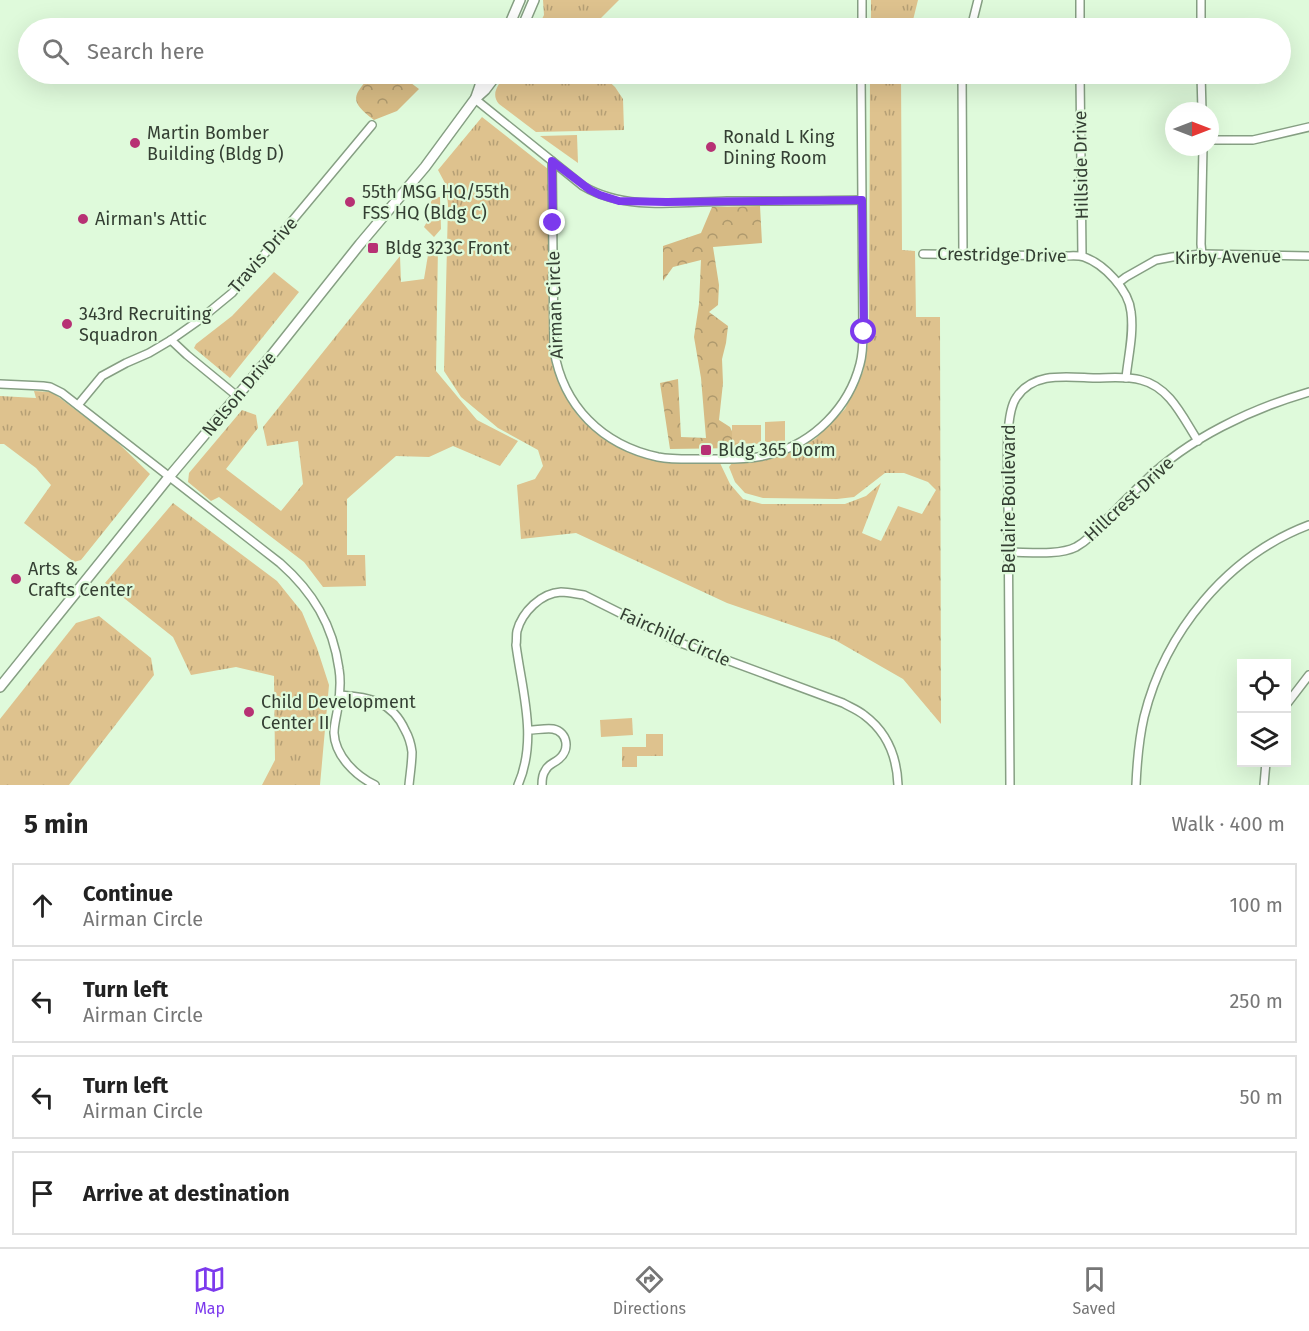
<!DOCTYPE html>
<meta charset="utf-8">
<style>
body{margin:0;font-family:"Fira Sans",sans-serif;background:#f6f6f6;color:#222}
.controls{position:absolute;right:18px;bottom:18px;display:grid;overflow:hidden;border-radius:0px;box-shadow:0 6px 24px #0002}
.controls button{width:54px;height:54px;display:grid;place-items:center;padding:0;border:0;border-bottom:2px solid #e0e0e0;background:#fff;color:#222;font:30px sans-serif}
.compass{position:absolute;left:1165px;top:102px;width:54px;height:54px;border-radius:50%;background:#fff;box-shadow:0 6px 24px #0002;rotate:90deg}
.stop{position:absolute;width:18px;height:18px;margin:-14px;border:4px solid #7c3aed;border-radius:50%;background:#fff}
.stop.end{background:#7c3aed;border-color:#fff;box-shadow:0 2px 6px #0008}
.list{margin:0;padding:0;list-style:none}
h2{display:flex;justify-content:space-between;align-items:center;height:78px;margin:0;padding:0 24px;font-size:26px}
h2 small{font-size:20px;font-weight:400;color:#767676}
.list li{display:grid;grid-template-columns:39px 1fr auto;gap:18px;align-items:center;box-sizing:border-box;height:84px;margin:0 12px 12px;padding:0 12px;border:2px solid #e0e0e0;border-radius:0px}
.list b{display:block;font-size:22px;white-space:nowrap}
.list p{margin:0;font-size:20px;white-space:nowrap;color:#767676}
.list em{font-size:20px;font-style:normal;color:#767676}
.icon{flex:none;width:33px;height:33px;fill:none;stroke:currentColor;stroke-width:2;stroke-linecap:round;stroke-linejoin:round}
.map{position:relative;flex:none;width:1309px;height:785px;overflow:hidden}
.search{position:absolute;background:#fff;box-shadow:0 6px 24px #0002;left:18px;right:18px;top:18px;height:66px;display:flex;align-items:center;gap:15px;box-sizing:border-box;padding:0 21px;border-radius:33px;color:#767676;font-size:22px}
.sheet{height:462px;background:#fff}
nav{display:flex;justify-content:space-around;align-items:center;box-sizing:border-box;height:84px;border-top:2px solid #e0e0e0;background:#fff;font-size:16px;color:#767676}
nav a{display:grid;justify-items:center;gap:3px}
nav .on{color:#7c3aed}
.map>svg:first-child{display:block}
.grass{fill:url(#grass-tufts)}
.forest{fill:url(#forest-crowns)}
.pitch{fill:#dec28e}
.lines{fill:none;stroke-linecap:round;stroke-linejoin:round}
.street-casing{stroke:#869f83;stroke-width:10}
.secondary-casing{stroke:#869f83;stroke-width:12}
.street{stroke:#fff;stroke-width:7}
.secondary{stroke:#fff;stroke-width:9}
.route{stroke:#7c3aed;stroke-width:8}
.poi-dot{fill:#b73174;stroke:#dffadb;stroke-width:2}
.labels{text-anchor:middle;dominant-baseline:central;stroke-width:4.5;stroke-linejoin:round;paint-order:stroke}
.poi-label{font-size:18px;fill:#343f33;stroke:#dffadb;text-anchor:start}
.street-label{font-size:18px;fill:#343f33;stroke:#dffadb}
</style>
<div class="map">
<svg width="1309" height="785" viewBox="0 0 1309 785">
<defs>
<pattern id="grass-tufts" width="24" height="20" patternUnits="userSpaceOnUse" patternTransform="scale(1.5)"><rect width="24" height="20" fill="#dec28e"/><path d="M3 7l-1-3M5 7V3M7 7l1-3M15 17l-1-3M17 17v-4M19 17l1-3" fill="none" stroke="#b59f75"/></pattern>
<pattern id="forest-crowns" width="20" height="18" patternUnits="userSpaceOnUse" patternTransform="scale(1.5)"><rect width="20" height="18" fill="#d6ba84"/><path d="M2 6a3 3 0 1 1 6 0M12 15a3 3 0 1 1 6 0" fill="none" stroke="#ae996d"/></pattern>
</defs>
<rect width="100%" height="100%" fill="#dffadb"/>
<g class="grass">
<path d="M543 0H619L591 28H530L531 26 540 23 544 15Z"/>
<path d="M871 0H918L911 28H871Z"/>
<path d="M505 74H601L615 87 623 99 624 130 536 132 499 104C490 93 499 85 505 74Z"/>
<path d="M870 74H901L902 250 915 251 916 317H940L941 724 903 679 835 640 727 603 576 533 521 539 517 485 535 479 543 466 538 450 498 428 461 397 444 371 448 205 446 185 438 170 482 117 548 169 549 337 553 367 561 388 578 416 604 439 628 452 659 462 720 463 730 484 743 499 762 504H845L866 496 881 483 862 533 881 541 898 506 922 514 936 490 928 482 904 473H885L854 497 837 499 763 498 745 493 735 482 729 467 732 463 776 457 815 439 845 409 863 372 869 336Z"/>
<path d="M577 135 578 163 540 136Z"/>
<path d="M440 197 441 229 434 237 424 227 435 208 430 204 433 198Z"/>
<path d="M438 246 436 371 477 420 518 441 500 466 453 446 429 457 396 456 347 499V555H365L366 586 323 587 304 562 219 497 211 501 188 482 189 473 242 410 256 415 258 428 226 469 281 511 303 484 298 441 267 446 263 427 400 256 401 282 424 279 428 255Z"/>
<path d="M274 272 299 292 230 378 194 348 196 344 232 316Z"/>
<path d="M34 391 52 392 114 439 150 474 81 560 74 562 24 523 51 485 36 468 4 444H0V396L36 398Z"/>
<path d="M173 503 277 581 302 612 317 648 329 685 320 785H262L275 760 274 676 236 667 191 675 173 637 105 583Z"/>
<path d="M99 616 151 658 154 675 69 785H0V719L76 623Z"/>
<path d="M646 734H663V756H637V767H622V747H646Z"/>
</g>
<g class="forest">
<path d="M372 74H399L419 89 397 111 374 120C348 100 353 96 372 74Z"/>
<path d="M760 206 762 243 713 247 719 285 718 305 709 312 728 326 726 343 722 359 723 383 719 420 730 427 740 448 670 449 660 383 678 379 681 437 706 438 701 378 694 337 699 304 701 260 673 267 663 281V246L701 233 712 207Z"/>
</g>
<g class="pitch">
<path d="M785 421V442H765V422Z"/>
<path d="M732 425H761V444L732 443Z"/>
<path d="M632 718 633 735 601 737 600 720Z"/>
</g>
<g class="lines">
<g class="street-casing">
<g id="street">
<path d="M1080 0V28"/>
<path d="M1201 0V28"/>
<path d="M862 28V0"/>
<path d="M971 28 978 0"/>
<path d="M962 74 963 255"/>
<path d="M1080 74 1082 256"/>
<path d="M1201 74 1202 111"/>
<path d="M475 99 583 186C625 211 680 202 727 201 772 201 817 201 862 200"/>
<path d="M1210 140H1253L1309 127"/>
<path d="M552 161 554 350C563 406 602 445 658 457 674 460 692 459 708 459 729 459 751 460 771 454 814 443 849 407 860 364 863 353 863 343 863 332L861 74"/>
<path d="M923 254 1065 256C1071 256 1078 255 1084 257 1104 264 1129 290 1131 312 1134 334 1128 357 1126 378"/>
<path d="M1202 254 1201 244 1203 147"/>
<path d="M1118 283 1126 277 1156 260 1172 257 1202 254 1309 256"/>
<path d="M171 340 187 355 237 396"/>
<path d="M0 384 43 386 50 387 62 393 280 563C313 592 333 625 339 669 341 681 340 694 338 706 337 715 334 724 334 733 335 756 356 776 375 785"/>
<path d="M78 405 102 376 126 363 149 353 171 340 198 321 232 293 372 125"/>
<path d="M1008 552C1028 552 1058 556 1076 547 1087 541 1095 532 1103 523 1117 509 1131 494 1145 481 1189 438 1251 409 1309 392"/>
<path d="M340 695C369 697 392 701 405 730 409 737 411 744 412 752 412 763 410 774 409 785"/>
<path d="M1286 705 1309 675"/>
<path d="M529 730C536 730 546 728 553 729 568 732 570 750 559 759 553 764 548 764 545 771 542 775 542 780 542 785"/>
<path d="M518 785C538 739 522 691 516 645 517 640 516 635 517 631 522 612 541 593 561 592 569 592 576 594 584 595L678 642 843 703C850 707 858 710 864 715 887 732 897 757 898 785"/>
<path d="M1010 785C1009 689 1008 593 1008 497 1008 474 1004 416 1016 398 1033 371 1067 377 1095 378 1110 378 1126 376 1141 380 1170 387 1183 418 1198 441"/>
<path d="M1136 785C1137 762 1139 739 1144 717 1165 632 1227 556 1309 525"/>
<path d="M1264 785 1266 762"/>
</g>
</g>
<g class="secondary-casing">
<g id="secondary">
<path d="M508 28 520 0"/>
<path d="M522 28 534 0"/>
<path d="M476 97 484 74"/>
<path d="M0 687 169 477 271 356 360 244 425 167 475 99 485 90 497 74"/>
</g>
</g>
<use href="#street" class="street"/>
<use href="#secondary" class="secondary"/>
</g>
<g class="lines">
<path class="route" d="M553 223 552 161 590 190 600 195 619 201 666 202 862 200 864 332"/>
</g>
<g class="poi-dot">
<circle cx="135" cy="143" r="6"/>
<circle cx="711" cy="147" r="6"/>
<circle cx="350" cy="202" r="6"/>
<circle cx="83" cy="219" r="6"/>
<rect x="367" y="242" width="12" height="12" rx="3"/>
<circle cx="67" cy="324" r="6"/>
<rect x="700" y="444" width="12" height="12" rx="3"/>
<circle cx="16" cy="579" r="6"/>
<circle cx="249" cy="712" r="6"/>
</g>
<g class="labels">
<g class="poi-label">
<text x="147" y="133">Martin Bomber<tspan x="147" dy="21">Building (Bldg D)</tspan></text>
<text x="723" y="137">Ronald L King<tspan x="723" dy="21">Dining Room</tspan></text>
<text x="362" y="192">55th MSG HQ/55th<tspan x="362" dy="21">FSS HQ (Bldg C)</tspan></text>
<text x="95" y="219">Airman's Attic</text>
<text x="385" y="248">Bldg 323C Front</text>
<text x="79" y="314">343rd Recruiting<tspan x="79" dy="21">Squadron</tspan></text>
<text x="718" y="450">Bldg 365 Dorm</text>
<text x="28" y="569">Arts &amp;<tspan x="28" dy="21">Crafts Center</tspan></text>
<text x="261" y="702">Child Development<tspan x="261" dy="21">Center II</tspan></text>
</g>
<g class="street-label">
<text transform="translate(1081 165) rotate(-91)">Hillside Drive</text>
<text transform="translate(263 255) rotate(-49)">Travis Drive</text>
<text transform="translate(1002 255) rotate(1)">Crestridge Drive</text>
<text transform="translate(1228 257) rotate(-1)">Kirby Avenue</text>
<text transform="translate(555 305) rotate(-92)">Airman Circle</text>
<text transform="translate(239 394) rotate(-50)">Nelson Drive</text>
<text transform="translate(1009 499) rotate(-90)">Bellaire Boulevard</text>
<text transform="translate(1129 499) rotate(-43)">Hillcrest Drive</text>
<text transform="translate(675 637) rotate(24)">Fairchild Circle</text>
</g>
</g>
</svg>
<div class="controls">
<button><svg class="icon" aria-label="locate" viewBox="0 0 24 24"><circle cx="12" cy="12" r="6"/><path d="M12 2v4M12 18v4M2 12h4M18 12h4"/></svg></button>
<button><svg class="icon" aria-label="layers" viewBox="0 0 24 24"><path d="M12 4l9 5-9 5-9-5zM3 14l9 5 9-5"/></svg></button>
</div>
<svg class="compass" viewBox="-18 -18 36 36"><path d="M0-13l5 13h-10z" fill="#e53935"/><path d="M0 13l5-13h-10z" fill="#767676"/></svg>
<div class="stop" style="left:864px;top:332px"></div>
<div class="stop end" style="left:553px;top:223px"></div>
<div class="search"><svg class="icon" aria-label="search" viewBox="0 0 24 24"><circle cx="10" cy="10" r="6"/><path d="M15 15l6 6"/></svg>Search here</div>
</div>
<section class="sheet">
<h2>5 min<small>Walk · 400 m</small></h2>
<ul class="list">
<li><svg class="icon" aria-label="ahead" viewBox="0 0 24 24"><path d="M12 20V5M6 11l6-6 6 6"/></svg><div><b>Continue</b><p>Airman Circle</p></div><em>100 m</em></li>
<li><svg class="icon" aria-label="left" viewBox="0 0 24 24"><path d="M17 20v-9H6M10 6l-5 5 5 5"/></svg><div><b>Turn left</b><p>Airman Circle</p></div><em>250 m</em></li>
<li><svg class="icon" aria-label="left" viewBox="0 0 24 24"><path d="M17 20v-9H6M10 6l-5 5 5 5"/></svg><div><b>Turn left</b><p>Airman Circle</p></div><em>50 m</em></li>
<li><svg class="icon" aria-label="arrive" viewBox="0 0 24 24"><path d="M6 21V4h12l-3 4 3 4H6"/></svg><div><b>Arrive at destination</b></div></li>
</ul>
</section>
<nav>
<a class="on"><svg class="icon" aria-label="map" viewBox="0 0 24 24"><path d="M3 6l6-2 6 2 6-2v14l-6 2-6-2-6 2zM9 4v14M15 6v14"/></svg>Map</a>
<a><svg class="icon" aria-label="directions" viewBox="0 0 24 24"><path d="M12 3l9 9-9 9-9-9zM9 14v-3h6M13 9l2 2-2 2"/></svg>Directions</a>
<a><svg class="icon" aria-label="saved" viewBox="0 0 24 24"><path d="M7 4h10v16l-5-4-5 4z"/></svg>Saved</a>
</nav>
